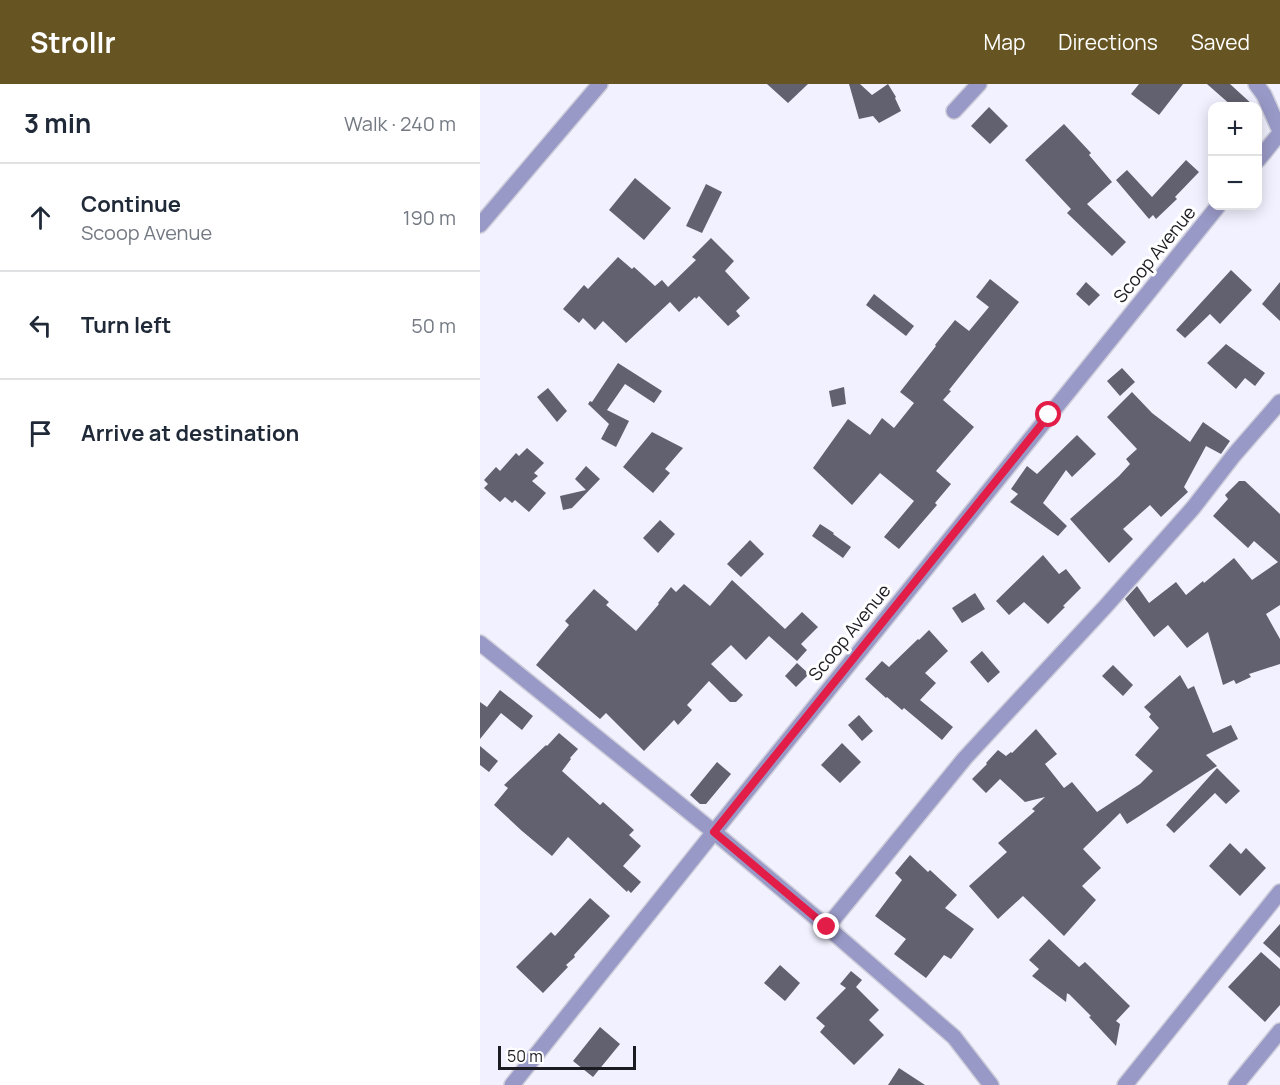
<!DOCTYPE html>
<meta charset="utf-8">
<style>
body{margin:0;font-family:Manrope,sans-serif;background:#f6f6f7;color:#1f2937}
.controls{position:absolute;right:18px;top:18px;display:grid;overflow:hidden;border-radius:12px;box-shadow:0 3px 15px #0003}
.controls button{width:54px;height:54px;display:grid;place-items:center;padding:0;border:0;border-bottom:2px solid #e0e1e3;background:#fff;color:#1f2937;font:30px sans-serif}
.scale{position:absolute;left:18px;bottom:15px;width:138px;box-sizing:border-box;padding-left:6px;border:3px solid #1b1b21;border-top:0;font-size:16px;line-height:21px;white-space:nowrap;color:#1b1b21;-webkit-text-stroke:4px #fff;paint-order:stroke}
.stop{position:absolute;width:18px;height:18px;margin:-14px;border:4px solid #e11d48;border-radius:50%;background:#fff}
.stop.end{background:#e11d48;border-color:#fff;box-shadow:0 2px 6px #0008}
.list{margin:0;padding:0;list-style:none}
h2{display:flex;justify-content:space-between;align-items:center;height:78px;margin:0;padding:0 24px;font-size:26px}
h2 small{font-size:20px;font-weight:400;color:#747a83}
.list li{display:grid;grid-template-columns:39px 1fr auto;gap:18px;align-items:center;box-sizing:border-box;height:108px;padding:0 24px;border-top:2px solid #e0e1e3}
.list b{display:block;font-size:22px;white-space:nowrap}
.list p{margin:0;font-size:20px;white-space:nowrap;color:#747a83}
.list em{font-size:20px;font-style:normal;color:#747a83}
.icon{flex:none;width:33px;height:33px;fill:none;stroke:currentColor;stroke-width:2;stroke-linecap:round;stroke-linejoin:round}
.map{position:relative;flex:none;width:800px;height:1001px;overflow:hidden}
header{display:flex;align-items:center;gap:36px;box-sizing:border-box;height:84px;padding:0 30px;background:#665422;color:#fff}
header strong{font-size:28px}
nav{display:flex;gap:33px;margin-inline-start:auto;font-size:21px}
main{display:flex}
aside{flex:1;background:#fff}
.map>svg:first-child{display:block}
.building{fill:#61616f}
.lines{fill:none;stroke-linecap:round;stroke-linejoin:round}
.minor-casing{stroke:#cfcfdb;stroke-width:18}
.minor{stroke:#9999c7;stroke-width:15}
.route{stroke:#e11d48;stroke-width:8}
.labels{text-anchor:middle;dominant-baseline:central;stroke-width:6;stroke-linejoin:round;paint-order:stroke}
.street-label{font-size:18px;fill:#1b1b21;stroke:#fff}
</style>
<header>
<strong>Strollr</strong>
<nav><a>Map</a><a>Directions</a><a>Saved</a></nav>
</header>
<main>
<aside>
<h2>3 min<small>Walk · 240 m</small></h2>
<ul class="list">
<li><svg class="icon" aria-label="ahead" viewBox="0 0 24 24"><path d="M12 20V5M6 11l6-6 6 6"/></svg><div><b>Continue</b><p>Scoop Avenue</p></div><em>190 m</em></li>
<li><svg class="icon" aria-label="left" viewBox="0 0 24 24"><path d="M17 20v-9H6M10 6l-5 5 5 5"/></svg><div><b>Turn left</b></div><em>50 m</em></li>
<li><svg class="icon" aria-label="arrive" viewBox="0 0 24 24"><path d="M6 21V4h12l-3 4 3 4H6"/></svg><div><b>Arrive at destination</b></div></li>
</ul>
</aside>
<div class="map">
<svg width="800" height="1001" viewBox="0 0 800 1001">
<rect width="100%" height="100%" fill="#f1f1ff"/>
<g class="building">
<path d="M287 0H328L308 19Z"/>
<path d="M369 0H380L392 11 408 0 416 13 415 14 421 27 399 39 393 32 379 35Z"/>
<path d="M659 0H703L679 31 651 10Z"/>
<path d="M727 0H750L774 22H752Z"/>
<path d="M509 23 528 42 510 60 491 42Z"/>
<path d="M584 40 611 69 609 71 632 98 607 120 646 158 632 172 587 129 591 125 545 76Z"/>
<path d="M706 76 719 88 695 113 697 115 676 135 673 131 669 135 636 96 647 86 672 113Z"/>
<path d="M155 94 191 124 164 156 129 126Z"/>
<path d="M226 100 242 108 222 149 206 142Z"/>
<path d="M231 154 254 177 245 187 270 214 256 227 260 232 248 242 219 212 216 215 215 213 199 228 190 218 146 259 123 237 115 246 103 234 99 239 83 225 104 201 108 205 138 173 152 185 154 183 175 202 182 196 188 203 216 176 212 173Z"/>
<path d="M751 186 772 206 740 240 730 230 705 254 696 246Z"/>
<path d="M510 195 539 218 469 306 471 307 463 316 494 343 456 387 471 400 455 419 457 421 419 465 404 453 434 417 400 389 372 421 333 384 368 335 390 351 402 334 414 344 434 319 420 308 456 262 455 261 475 236 489 247 509 223 496 213Z"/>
<path d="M606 198 620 211 609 222 596 210Z"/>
<path d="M800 198V237L782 220Z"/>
<path d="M394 210 434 242 426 252 386 221Z"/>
<path d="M746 260 785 289 775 302 765 294 756 305 727 279Z"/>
<path d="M138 279 182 307 174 319 145 300 127 326 149 337 136 363 121 355 129 340 108 320 110 317 112 318Z"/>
<path d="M642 284 655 298 640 312 627 297Z"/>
<path d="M364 303 366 320 352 323 349 307Z"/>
<path d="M68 304 87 327 77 338 57 313Z"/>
<path d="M652 308 672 329 710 358 723 338 750 357 741 370 726 362 704 403 708 408 681 433 670 421 643 445 653 455 629 479 590 435 639 392 650 380 646 375 657 365 627 333Z"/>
<path d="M172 348 203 364 185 385 190 389 173 409 143 383Z"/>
<path d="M597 351 616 370 592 393 586 386 563 419 587 442 578 452 530 418 538 410 531 405 547 382 557 390Z"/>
<path d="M47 364 64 379 54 389 58 392 52 397 66 409 49 428 35 416 32 419 25 413 20 418 4 404 8 400 4 396 16 383 20 387 36 369 39 372Z"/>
<path d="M106 382 120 395 92 424 83 426 80 412 106 406 95 395Z"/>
<path d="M759 397H765L800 430V521L786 530 800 555V580L769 590 771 593 756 600 754 596 743 601 728 548 707 564 688 541 674 553 645 515 657 502 669 519 696 498 706 511 723 497 724 499 754 474 772 496 798 478 774 457 768 464 733 432 748 415 745 411Z"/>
<path d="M180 436 195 450 178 469 163 454Z"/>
<path d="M340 440 354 449 353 450 371 463 363 474 332 452Z"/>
<path d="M270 456 284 470 261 493 247 480Z"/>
<path d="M563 471 579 490 586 485 601 504 583 522 585 523 568 540 544 518 529 531 516 517Z"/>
<path d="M252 496 305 545 322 528 338 543 321 560 327 566 317 577 289 552 266 576 251 561 231 580 263 611 256 618H250L229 597 207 621 212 626 198 641 194 636 164 667 126 629 120 635 56 581 89 541 85 537 114 505 129 518 126 521 156 547 179 520 178 519 191 503 196 508 204 500 230 522Z"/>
<path d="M495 509 505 525 482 539 472 524Z"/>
<path d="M449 546 468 567 445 589 456 599 440 616 473 643 462 656 424 624 422 626 407 613 406 614 385 595 402 577 409 583 438 555 439 556Z"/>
<path d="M502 567 520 588 508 599 490 578Z"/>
<path d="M317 579 329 590 316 603 305 592Z"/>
<path d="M633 581 653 601 643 612 622 592Z"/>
<path d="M700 591 708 605 714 602 733 649 751 641 758 655 726 671 737 682 647 740 640 729 603 765 621 784 602 802 616 816 584 852 543 812 518 835 489 802 527 768 518 759 555 727 552 725 565 713 545 718 520 695 506 709 492 695 507 680 506 679 518 666 526 672 531 668 532 669 556 645 577 670 565 680 584 704 592 698 617 728 660 700 673 687 655 671 679 644 669 633 671 630 664 623Z"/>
<path d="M20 606 53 632 42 646 21 629 0 655V618L7 623Z"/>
<path d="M379 631 393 647 382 657 368 641Z"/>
<path d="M79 649 98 665 90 674 91 675 82 687 120 721 123 718 154 746 149 751 161 762 143 782 161 798 151 809 148 806 147 808 88 753 72 772 42 747 14 721 28 704 24 701 66 661 67 662Z"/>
<path d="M362 659 381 678 360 699 341 681Z"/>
<path d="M0 662 18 677 9 688 0 681Z"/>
<path d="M237 678 251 690 226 720H220L210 711Z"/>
<path d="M737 684 760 707 746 720 735 709 694 749 686 741Z"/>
<path d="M750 759 761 770 766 764 786 784 760 812 729 782Z"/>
<path d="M430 771 448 788 450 786 477 811 465 824 494 845 471 875 464 871 446 894 414 870 426 855 395 832 422 796 415 789Z"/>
<path d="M110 814 130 832 94 871 95 873 86 881 88 883 63 909 36 883 71 848 75 852Z"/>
<path d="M800 840V874L783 859Z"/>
<path d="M569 855 599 883 605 878 650 922 636 937 640 940 636 962 609 933 611 932 589 910H588L587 909 586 918 552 892 559 885 549 876Z"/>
<path d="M781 868 800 885V921L785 938 748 903Z"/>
<path d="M300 881 320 899 305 917 284 899Z"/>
<path d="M371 887 382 896 376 903 399 926 389 936 404 951 374 981 340 948 345 942 336 934 366 904 360 900Z"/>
<path d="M120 943 140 960 113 993 93 977Z"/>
<path d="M419 984 445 1001H408Z"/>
</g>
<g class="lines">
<g class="minor-casing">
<g id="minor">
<path d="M776 0 784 11 800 47"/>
<path d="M474 27 499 0"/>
<path d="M778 76 800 49"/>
<path d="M0 141 120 0"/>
<path d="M0 559 234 748 347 843 474 953 511 1001"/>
<path d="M347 843 485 674 625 523 713 424 754 371 800 318"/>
<path d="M32 1001 234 748 738 122"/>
<path d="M645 1001 800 808"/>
<path d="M756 1001 800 947"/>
</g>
</g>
<use href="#minor" class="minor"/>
</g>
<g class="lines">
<path class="route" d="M347 843 234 748 569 331"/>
</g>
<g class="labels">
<g class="street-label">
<text transform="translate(674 170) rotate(-51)">Scoop Avenue</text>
<text transform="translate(369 548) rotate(-51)">Scoop Avenue</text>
</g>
</g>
</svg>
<div class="controls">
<button>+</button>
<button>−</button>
</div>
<div class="scale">50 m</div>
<div class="stop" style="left:569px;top:331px"></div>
<div class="stop end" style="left:347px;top:843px"></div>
</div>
</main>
